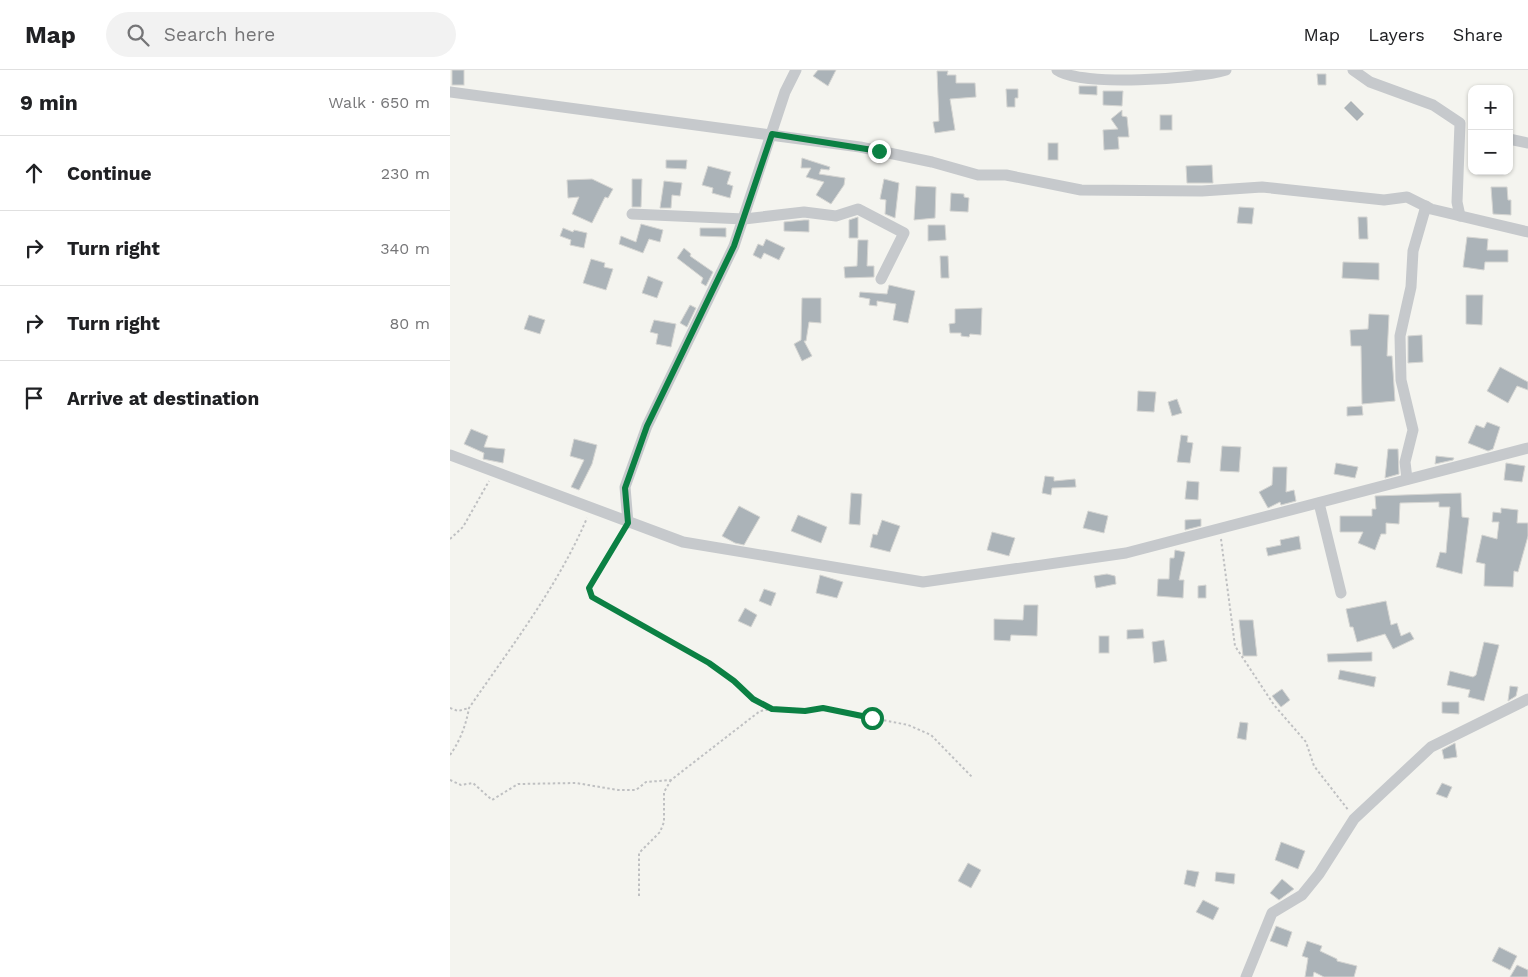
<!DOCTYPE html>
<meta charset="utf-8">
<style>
body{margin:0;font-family:"Work Sans",sans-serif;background:#f2f2f2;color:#202124}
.controls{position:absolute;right:15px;top:15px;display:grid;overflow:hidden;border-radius:10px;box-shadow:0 1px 4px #0004}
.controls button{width:45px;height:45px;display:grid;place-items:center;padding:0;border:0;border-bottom:1px solid #e0e0e0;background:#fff;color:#202124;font:25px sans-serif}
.stop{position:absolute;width:15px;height:15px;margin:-11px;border:4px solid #0b8043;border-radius:50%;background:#fff}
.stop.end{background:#0b8043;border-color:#fff;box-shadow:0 1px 5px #0008}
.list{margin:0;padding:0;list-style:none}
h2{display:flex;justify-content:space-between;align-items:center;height:65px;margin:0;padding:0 20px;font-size:21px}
h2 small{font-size:16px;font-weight:400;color:#757577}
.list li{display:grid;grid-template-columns:32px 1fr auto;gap:15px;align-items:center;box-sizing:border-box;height:75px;padding:0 20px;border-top:1px solid #e0e0e0}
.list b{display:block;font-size:19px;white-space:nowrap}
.list em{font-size:16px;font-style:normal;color:#757577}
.icon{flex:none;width:28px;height:28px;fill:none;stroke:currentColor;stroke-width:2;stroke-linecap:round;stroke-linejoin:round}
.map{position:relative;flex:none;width:1078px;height:907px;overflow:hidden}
header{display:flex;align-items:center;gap:30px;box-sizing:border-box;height:70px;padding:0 25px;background:#fff;border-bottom:1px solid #e0e0e0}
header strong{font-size:24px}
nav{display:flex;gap:28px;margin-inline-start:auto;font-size:18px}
.search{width:350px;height:45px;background:#f2f2f2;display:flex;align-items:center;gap:12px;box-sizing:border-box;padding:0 18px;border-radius:28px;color:#757577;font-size:19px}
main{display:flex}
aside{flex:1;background:#fff}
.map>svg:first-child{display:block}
.building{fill:#abb3b8;stroke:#d5d5d2}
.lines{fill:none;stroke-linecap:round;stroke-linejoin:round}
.path{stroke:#bfc0c2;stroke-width:2;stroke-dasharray:2.5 2.5;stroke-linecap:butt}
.minor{stroke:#c6c9cc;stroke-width:11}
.route{stroke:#0b8043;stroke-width:6}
</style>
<header>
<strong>Map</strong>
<div class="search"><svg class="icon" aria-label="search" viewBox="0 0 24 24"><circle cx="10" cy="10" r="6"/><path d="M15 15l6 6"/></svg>Search here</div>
<nav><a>Map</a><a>Layers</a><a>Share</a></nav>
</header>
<main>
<aside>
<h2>9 min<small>Walk · 650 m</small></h2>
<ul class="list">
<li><svg class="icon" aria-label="ahead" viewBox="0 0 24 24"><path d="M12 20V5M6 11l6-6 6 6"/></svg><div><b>Continue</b></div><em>230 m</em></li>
<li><svg class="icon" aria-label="right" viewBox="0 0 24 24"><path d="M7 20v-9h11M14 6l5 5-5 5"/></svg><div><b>Turn right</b></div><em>340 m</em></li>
<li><svg class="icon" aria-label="right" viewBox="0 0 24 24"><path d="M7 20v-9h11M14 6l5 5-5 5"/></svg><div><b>Turn right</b></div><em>80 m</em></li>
<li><svg class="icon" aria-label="arrive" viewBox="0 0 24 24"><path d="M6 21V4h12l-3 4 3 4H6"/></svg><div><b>Arrive at destination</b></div></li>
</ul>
</aside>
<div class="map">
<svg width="1078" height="907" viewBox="0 0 1078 907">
<rect width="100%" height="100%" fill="#f4f4ef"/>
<g class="building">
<rect x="2" y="0" width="12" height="15"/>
<path d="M368 0H386L378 16 363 6Z"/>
<path d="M487 1H498L497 5H506V13H525L526 27 500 29 505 60 485 63 483 52 489 51Z"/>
<path d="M867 4H876V15H868Z"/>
<path d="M629 16H647V25L629 24Z"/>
<path d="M556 19H568V28H565V37H557Z"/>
<path d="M653 21H673L672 36 653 35Z"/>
<path d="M901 31 914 44 907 51 894 38Z"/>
<path d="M672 40V46L677 47 679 67H668L669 79 654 80 653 60 668 59 661 49Z"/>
<rect x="710" y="45" width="12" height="15"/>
<rect x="598" y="73" width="10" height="17"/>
<path d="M352 88 380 97 379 100 371 99 369 104 395 108 394 115 381 134 366 125 374 112 356 107 361 98H351Z"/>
<path d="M216 90H237L236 99 216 98Z"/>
<path d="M762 95 763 113H737L736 96Z"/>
<path d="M258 96 281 102 277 114 283 116 280 128 262 123 263 118 252 115Z"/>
<path d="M142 109 163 119 158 128 155 127 142 153 122 144 129 127 118 128 117 110Z"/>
<path d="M182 109H192L191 137H182Z"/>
<path d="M434 109 449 113 445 148 435 144 436 130 430 129Z"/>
<path d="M214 111 232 113 230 126 222 125 221 138H210Z"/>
<path d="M466 116 486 117 485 148 464 150Z"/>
<path d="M1041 117H1057L1058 130H1061V145L1043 144Z"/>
<path d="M501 123 514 124V127L519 128 518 142 500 141Z"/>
<path d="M789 137 804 138 802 154 787 153Z"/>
<path d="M408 147V168H399V150Z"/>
<path d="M908 147H917L918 169H909Z"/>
<path d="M354 150H359V162L334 161V152Z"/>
<path d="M191 154 213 160 210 172 199 169 193 183 169 174 171 166 186 172Z"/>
<path d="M478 155H495L496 170 478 171Z"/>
<path d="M113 158 123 162 124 160 137 163 134 178 120 175 121 170 110 166Z"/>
<path d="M250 158H276V167L250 166Z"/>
<path d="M1017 167 1038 169 1037 180H1058V192H1035L1034 200 1013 197Z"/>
<path d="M316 169 335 178 329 190 314 183 311 189 303 185 308 174 313 176Z"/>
<path d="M408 170H418L417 196H424V207L395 208 394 197 407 196Z"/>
<path d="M234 178 241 184 240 186 263 202 256 216 251 213 253 208 227 188Z"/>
<path d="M490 186H498L499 208H491Z"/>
<path d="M141 189 155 193 154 197 163 199 156 220 133 213Z"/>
<path d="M893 192 929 193V210L892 208Z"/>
<path d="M198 206 213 212 207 228 192 223Z"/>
<path d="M439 215 465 221 458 253 443 250 446 234 427 231V236L419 235 420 229 409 227 410 222 437 224Z"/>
<path d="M1016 225H1033L1032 255 1016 254Z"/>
<path d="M352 228H371V253L359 252 356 271H354L362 286 352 291 344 274 351 270Z"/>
<path d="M240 235 246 238 237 257 230 253Z"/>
<path d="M532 238 531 265 520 264 519 267 511 266V263H500L499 254 505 253V239Z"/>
<path d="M919 244 939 245 937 286H942L945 331 912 334 911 276H901L900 260 918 259Z"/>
<path d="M79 245 95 250 90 264 74 259Z"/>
<path d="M204 250 226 254 221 277 206 274 208 264 200 262Z"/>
<path d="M972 265 973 292 958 293V266Z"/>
<path d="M1050 297 1078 312V320L1067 316 1058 333 1037 321Z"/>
<path d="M688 321 706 322 704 342 687 341Z"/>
<path d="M727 329 732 343 722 346 718 332Z"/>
<path d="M912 336 913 345 897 346V337Z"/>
<path d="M1037 352 1050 357 1043 379 1038 381 1018 373 1026 355 1034 358Z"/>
<path d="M21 359 38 366 34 377 55 379 53 393 33 389 34 383 14 374Z"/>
<path d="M731 365 738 366 737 372 743 373 740 393 727 392Z"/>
<path d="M124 369 147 375 142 394 129 420 121 417 134 390 120 386Z"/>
<path d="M772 376 791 377 789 402 770 401Z"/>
<path d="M938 379H948L949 404 935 408Z"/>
<path d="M986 386 1004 388 1003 390 985 394Z"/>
<path d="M886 393 908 397 905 408 884 404Z"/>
<path d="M1056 393 1075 396 1072 412 1054 410Z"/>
<path d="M823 397H837L836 422 844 420 846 431 831 435 830 432 818 438 809 422 822 415Z"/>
<path d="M595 406 604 407V411L625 409 626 417 602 418 601 425 592 423Z"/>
<path d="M737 411 749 412 748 430 735 429Z"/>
<path d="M401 423 412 424 410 455 399 454Z"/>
<path d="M1011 423 1012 447 1019 448 1012 504 986 497 990 482 996 483 1000 437H989V432L950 433 949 454 936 453V464H931L925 480 908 473 913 462H890V446H922V439H926L925 426Z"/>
<path d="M289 436 310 447 294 475 285 473 272 466Z"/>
<path d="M1051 438 1068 440 1067 453H1078V466L1068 502 1064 501 1063 517 1034 516 1035 494 1026 492 1032 465 1047 469 1049 452H1042L1043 442 1051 443Z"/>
<path d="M638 441 658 446 654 463 633 458Z"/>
<path d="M348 445 377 457 371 473 341 461Z"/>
<path d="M751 449V456L735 460V450Z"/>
<path d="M432 450 450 456 440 482 420 477 423 464 427 465Z"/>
<path d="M542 462 565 468 559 486 537 480Z"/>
<path d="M849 466 851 479 818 486 816 478 831 475 830 470Z"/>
<path d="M725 480 735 482 729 510H734L733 528 707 526 708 509H719L720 488H724Z"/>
<path d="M657 504 665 506 666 514 646 518 644 506Z"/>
<path d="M370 505 393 512 387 528 366 523Z"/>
<path d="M756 515V528H748V516Z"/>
<path d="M314 519 326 523 321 536 309 531Z"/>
<path d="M936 531 941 555 947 553 951 566 960 562 964 569 943 579 935 564 907 572 903 557H900L896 539Z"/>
<path d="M574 535H588L587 566 561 565 560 571 544 570V549L573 550Z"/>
<path d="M295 538 307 545 301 557 288 551Z"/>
<path d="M789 550H803L807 586H793Z"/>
<path d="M693 559 694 568 677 569V560Z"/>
<rect x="649" y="566" width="10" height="17"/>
<path d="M714 570 717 591 704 593 702 572Z"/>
<path d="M1034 572 1049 575 1034 631 1018 627 1020 620 997 615 1000 601 1023 607 1026 605Z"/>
<path d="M922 582V591L878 592 877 584Z"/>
<path d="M890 600 926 607 924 617 888 609Z"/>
<path d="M1060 616 1068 617 1066 626 1058 631Z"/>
<path d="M832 619 840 630 831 637 822 626Z"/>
<path d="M992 632H1009V644L992 643Z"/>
<path d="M790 652 798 653 796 670 787 668Z"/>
<path d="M1005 673 1007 687 994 689 992 680Z"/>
<path d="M992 713 1002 717 997 728 986 724Z"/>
<path d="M831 772 855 781 848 799 825 790Z"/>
<path d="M518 793 531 800 521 818 508 811Z"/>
<path d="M737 800 749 802 745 817 734 814Z"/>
<path d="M766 802 785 804 784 814 765 811Z"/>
<path d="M832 809 844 819 829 830 820 823Z"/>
<path d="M753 830 769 838 763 850 746 842Z"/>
<path d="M826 856 842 862 837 877 820 871Z"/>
<path d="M857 871 872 876 870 881 887 889V891L907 896 904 907H874L864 902 863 907H855L858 888 852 886Z"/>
<path d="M1049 877 1067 886 1060 900 1042 891Z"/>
<path d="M1067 895 1078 900V907H1060Z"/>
</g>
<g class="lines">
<g class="path">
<path d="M172 462 162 482 139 517 142 527 259 593 303 629 322 639"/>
<path d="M0 469 13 457 39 411"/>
<path d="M771 469 785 576 824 635 856 672 864 696 899 741"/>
<path d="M0 638 8 641 19 638"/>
<path d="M0 685C10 671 16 655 19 638 61 577 108 516 137 448"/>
<path d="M0 710 11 715 23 713 42 730 68 714 126 713 168 720H186L196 712 221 710 310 641 322 639 355 641 373 638 458 655 481 665 523 708"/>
<path d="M189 826V783L210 762 214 752V722L221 710"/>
</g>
<g class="minor">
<path d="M607 0C631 17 747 9 776 0"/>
<path d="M903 0 920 12 983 35 1010 53 1007 132 1010 146"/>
<path d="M0 22 410 77 482 92 528 105H556L631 120 752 121 812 117 934 130 957 127 981 139 1078 162"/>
<path d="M1059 69 1078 73"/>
<path d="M182 144 294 149 354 142 386 146 408 139 454 163 431 209"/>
<path d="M0 385 233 472 473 512 676 483 1078 378"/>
<path d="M957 409 955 392 963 360 951 310 950 266 961 217 963 181 976 136"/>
<path d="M869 433 891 523"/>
<path d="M178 453 175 417 197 356 284 176 335 22 346 0"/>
<path d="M796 907 822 843 852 825 869 804 904 749 981 677 1078 629"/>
</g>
</g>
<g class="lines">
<path class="route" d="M422 648 373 638 355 641 322 639 303 629 284 611 259 593 142 527 139 518 178 453 175 418 197 356 284 176 322 64 429 81"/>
</g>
</svg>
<div class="controls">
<button>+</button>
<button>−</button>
</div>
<div class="stop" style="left:422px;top:648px"></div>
<div class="stop end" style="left:429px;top:81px"></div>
</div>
</main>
